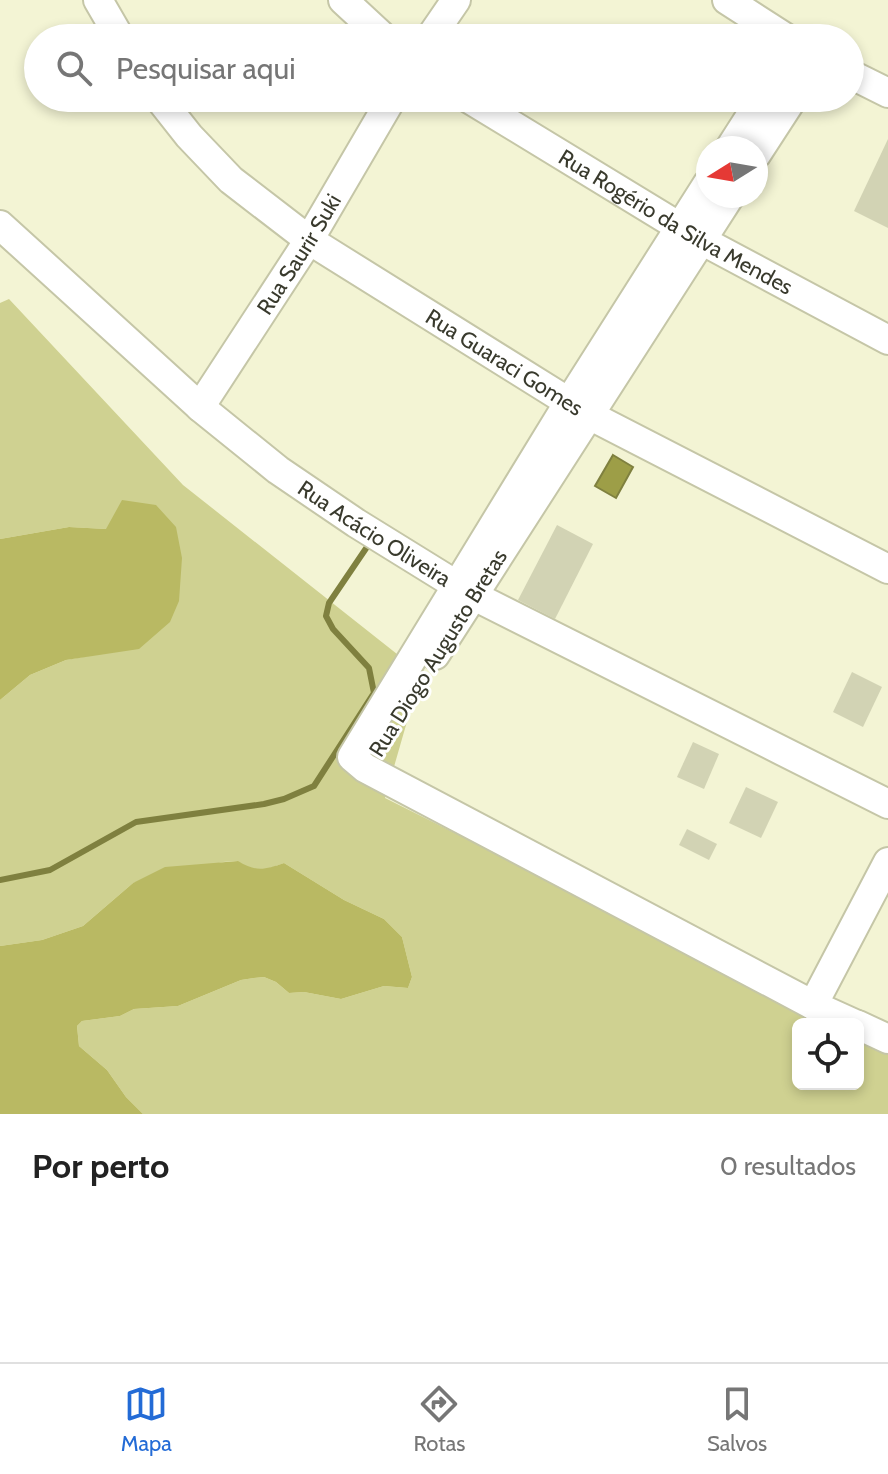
<!DOCTYPE html>
<html lang="pt">
<meta charset="utf-8">
<style>
body{margin:0;font-family:Cabin,sans-serif;background:#f2f2f2;color:#222}
.controls{position:absolute;right:24px;bottom:24px;display:grid;overflow:hidden;border-radius:12px;box-shadow:0 4px 12px #0003}
.controls button{width:72px;height:72px;display:grid;place-items:center;padding:0;border:0;border-bottom:2px solid #e0e0e0;background:#fff;color:#222;font:40px sans-serif}
.compass{position:absolute;left:696px;top:136px;width:72px;height:72px;border-radius:50%;background:#fff;box-shadow:0 4px 12px #0003;rotate:259deg}
.list{margin:0;padding:0;list-style:none}
h2{display:flex;justify-content:space-between;align-items:center;height:104px;margin:0;padding:0 32px;font-size:34px}
h2 small{font-size:26px;font-weight:400;color:#767676}
.icon{flex:none;width:44px;height:44px;fill:none;stroke:currentColor;stroke-width:2;stroke-linecap:round;stroke-linejoin:round}
.map{position:relative;flex:none;width:888px;height:1114px;overflow:hidden}
.search{position:absolute;background:#fff;box-shadow:0 4px 12px #0003;left:24px;right:24px;top:24px;height:88px;display:flex;align-items:center;gap:20px;box-sizing:border-box;padding:0 28px;border-radius:44px;color:#767676;font-size:30px}
.sheet{height:248px;background:#fff}
nav{display:flex;justify-content:space-around;align-items:center;box-sizing:border-box;height:112px;border-top:2px solid #e0e0e0;background:#fff;font-size:22px;color:#767676}
nav a{display:grid;justify-items:center;gap:4px}
nav .on{color:#236bd6}
.map>svg:first-child{display:block}
.green{fill:#cfd191}
.forest{fill:#b9b963}
.water{fill:#9d9e47;stroke:#7f803f;stroke-width:2}
.lines{fill:none;stroke-linecap:round;stroke-linejoin:round}
.stream{stroke:#7f803f;stroke-width:6}
.building{fill:#d2d3b4}
.minor-casing{stroke:#c5c6a7;stroke-width:32}
.minor{stroke:#fff;stroke-width:28}
.labels{text-anchor:middle;dominant-baseline:central;stroke-width:6;stroke-linejoin:round;paint-order:stroke}
.street-label{font-size:22px;fill:#393a2d;stroke:#fff}
</style>
<div class="map">
<svg width="888" height="1114" viewBox="0 0 888 1114">
<rect width="100%" height="100%" fill="#f3f4d4"/>
<path class="green" d="M9 299 183 485 421 673 385 798 837 1024H798V1084H858V1035L888 1050V1114H143L126 1097 107 1070 79 1046 77 1026 82 1021 120 1016 134 1009 178 1006 241 980 254 978 264 977 276 982 289 993 304 992 341 999 384 986 408 988 412 977 402 937 384 919 344 900 284 863 265 870 252 871 237 861 223 862 133 883 83 926 42 940 0 946V700L30 675 66 660 99 654 106 529 69 527 0 539V303Z"/>
<g class="forest">
<path d="M122 500 156 505 176 527 182 558 179 601 170 622 139 649 66 660 30 675 0 700V539L69 527 106 529Z"/>
<path d="M238 861C256 872 264 870 284 863L344 900 384 919 402 937 412 977 408 988 384 986 341 999 304 992 289 993 276 982 264 977 254 978 241 980 178 1006 134 1009 120 1016 82 1021 77 1026 79 1046 107 1070 126 1097 143 1114H0V946L42 940 83 926 133 883 165 867Z"/>
</g>
<path class="water" d="M613 455 633 467 616 498 595 486Z"/>
<g class="lines">
<path class="stream" d="M0 880 50 870 136 822 264 804 284 799 314 786 374 693 369 668 333 629 326 616 329 603 369 544"/>
</g>
<g class="building">
<path d="M888 139V228L854 211Z"/>
<path d="M557 525 593 544 555 619 518 600Z"/>
<path d="M852 672 882 687 863 727 833 712Z"/>
<path d="M693 742 719 754 704 789 677 777Z"/>
<path d="M746 787 778 802 761 838 729 823Z"/>
<path d="M687 829 717 844 709 860 679 845Z"/>
</g>
<g class="lines">
<g class="minor-casing">
<g id="minor">
<path d="M98 0 120 38"/>
<path d="M343 0 384 38"/>
<path d="M727 0 786 38"/>
<path d="M430 38 456 0"/>
<path d="M850 74 888 93"/>
<path id="s1" d="M159 98 189 136 231 180 309 240 591 416 888 569"/>
<path id="s2" d="M468 98 701 240 888 340"/>
<path d="M730 148 762 98"/>
<path d="M756 155 793 98"/>
<path d="M708 183 569 402 352 757 365 768 813 1005 855 1024"/>
<path id="s3" d="M0 225 200 407 278 470 356 523 474 596 888 804"/>
<path id="s4" d="M200 407 309 240 392 98"/>
<path d="M435 655 730 196"/>
<path d="M813 1005 888 862"/>
<path d="M858 1025 888 1039"/>
</g>
</g>
<use href="#minor" class="minor"/>
</g>
<g class="labels">
<g class="street-label">
<text stroke="none"><textPath href="#s2" startOffset="242">Rua Rogério da Silva Mendes</textPath></text>
<text stroke="none"><textPath href="#s4" startOffset="182">Rua Saurir Suki</textPath></text>
<text stroke="none"><textPath href="#s1" startOffset="438">Rua Guaraci Gomes</textPath></text>
<text stroke="none"><textPath href="#s3" startOffset="486">Rua Acácio Oliveira</textPath></text>
<text transform="translate(438 653) rotate(-58)">Rua Diogo Augusto Bretas</text>
</g>
</g>
</svg>
<div class="controls">
<button><svg class="icon" aria-label="locate" viewBox="0 0 24 24"><circle cx="12" cy="12" r="6"/><path d="M12 2v4M12 18v4M2 12h4M18 12h4"/></svg></button>
</div>
<svg class="compass" viewBox="-18 -18 36 36"><path d="M0-13l5 13h-10z" fill="#e53935"/><path d="M0 13l5-13h-10z" fill="#767676"/></svg>
<div class="search"><svg class="icon" aria-label="search" viewBox="0 0 24 24"><circle cx="10" cy="10" r="6"/><path d="M15 15l6 6"/></svg>Pesquisar aqui</div>
</div>
<section class="sheet">
<h2>Por perto<small>0 resultados</small></h2>
<ul class="list">
</ul>
</section>
<nav>
<a class="on"><svg class="icon" aria-label="map" viewBox="0 0 24 24"><path d="M3 6l6-2 6 2 6-2v14l-6 2-6-2-6 2zM9 4v14M15 6v14"/></svg>Mapa</a>
<a><svg class="icon" aria-label="directions" viewBox="0 0 24 24"><path d="M12 3l9 9-9 9-9-9zM9 14v-3h6M13 9l2 2-2 2"/></svg>Rotas</a>
<a><svg class="icon" aria-label="saved" viewBox="0 0 24 24"><path d="M7 4h10v16l-5-4-5 4z"/></svg>Salvos</a>
</nav>
